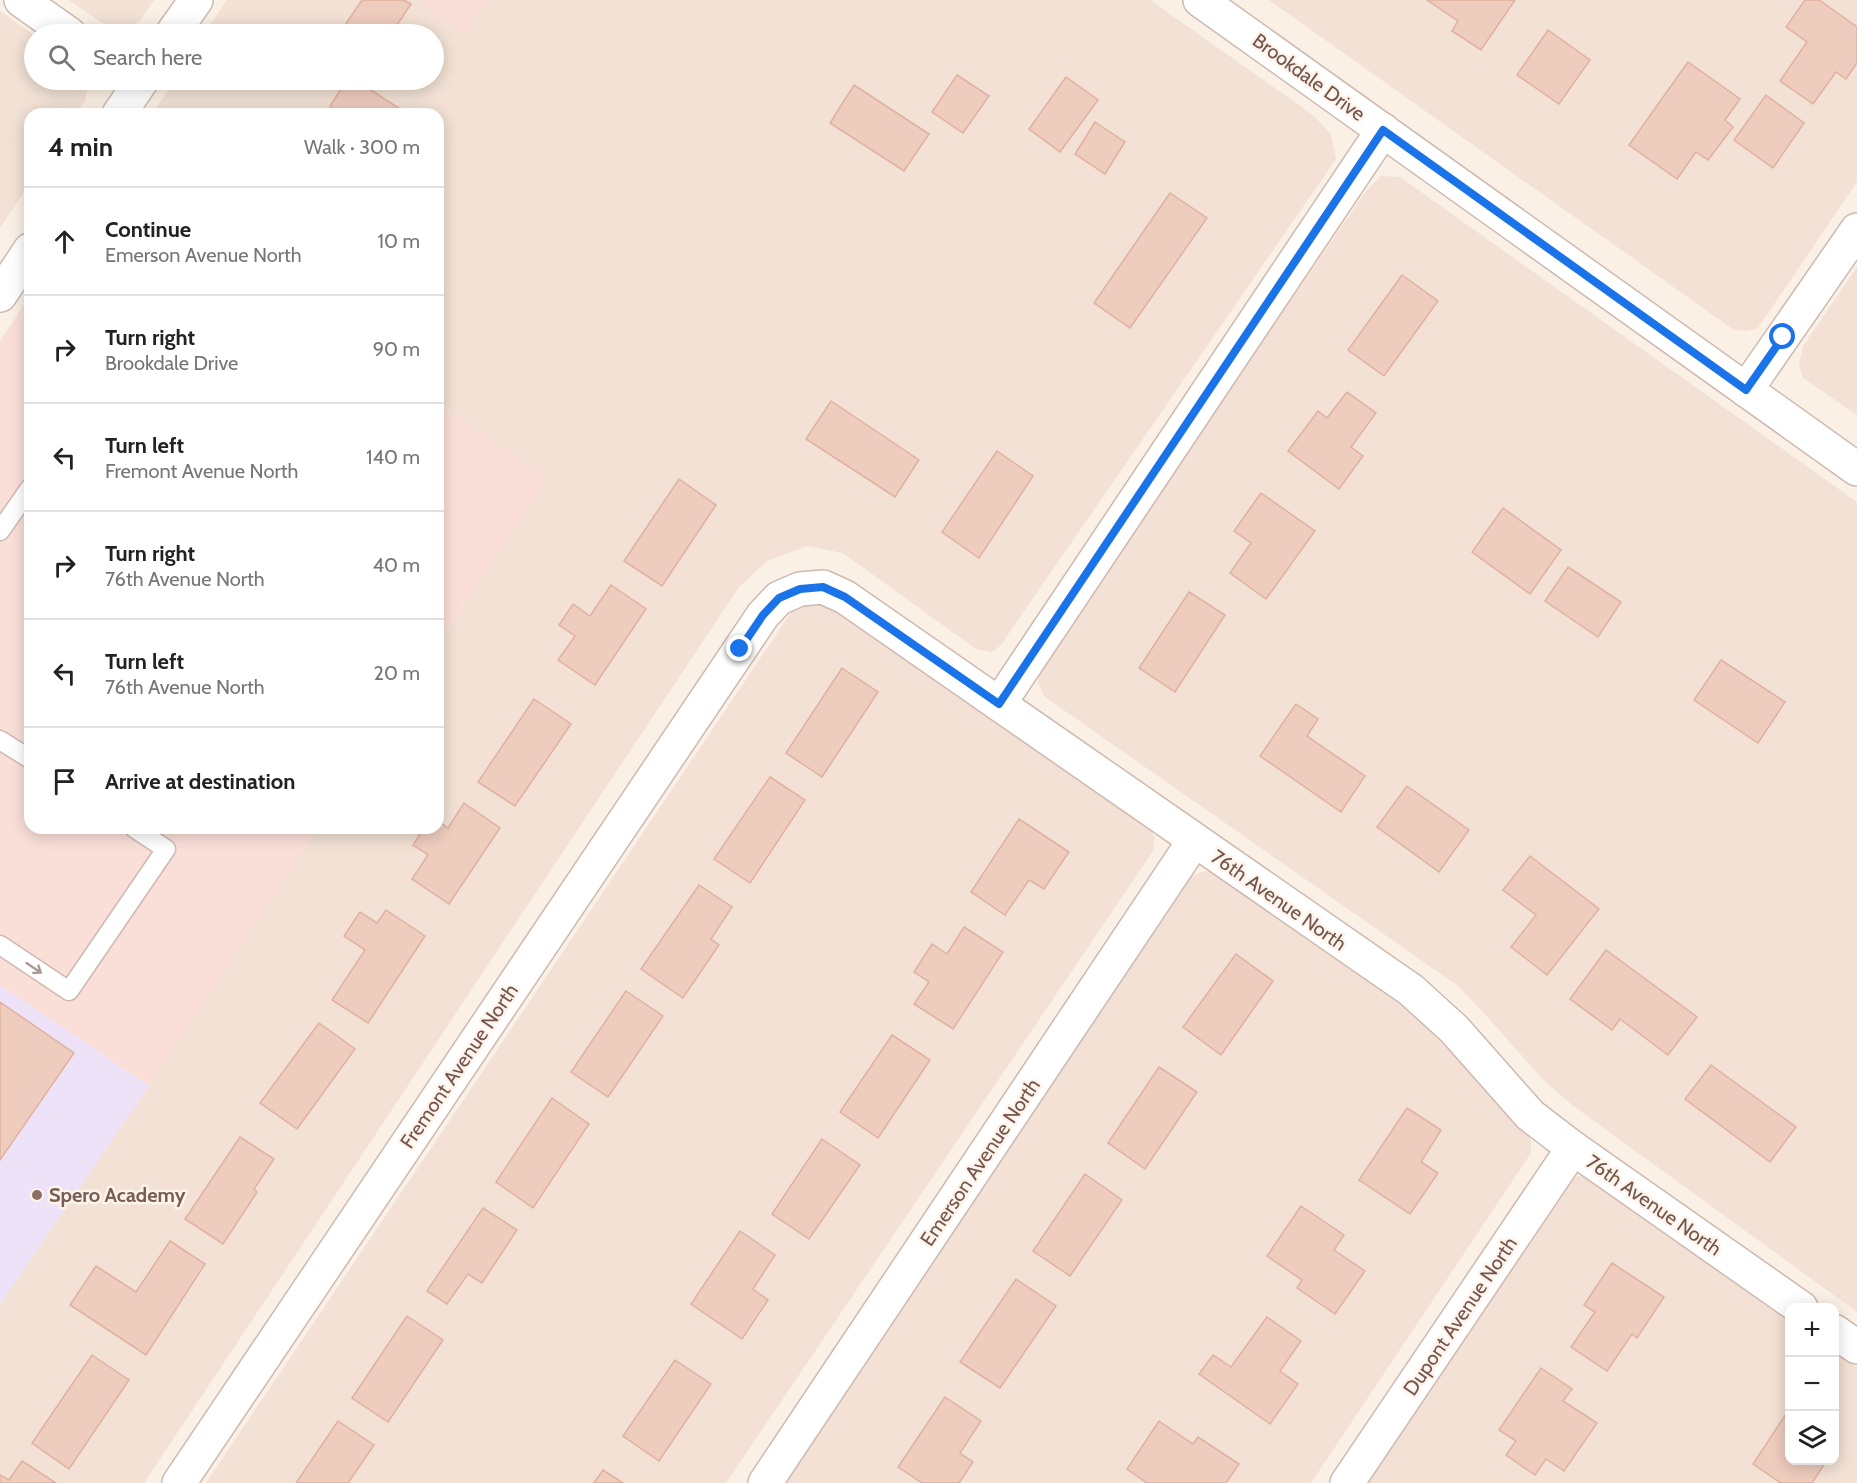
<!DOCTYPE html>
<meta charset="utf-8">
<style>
body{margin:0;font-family:Cabin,sans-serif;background:#f6f6f6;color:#222}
.controls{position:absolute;right:18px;bottom:18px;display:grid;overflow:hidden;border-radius:12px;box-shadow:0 3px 15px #0003}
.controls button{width:54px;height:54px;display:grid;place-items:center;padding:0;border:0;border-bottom:2px solid #e0e0e0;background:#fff;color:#222;font:30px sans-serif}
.stop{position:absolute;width:18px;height:18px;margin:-14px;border:4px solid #1a73e8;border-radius:50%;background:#fff}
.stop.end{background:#1a73e8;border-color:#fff;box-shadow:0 2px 6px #0008}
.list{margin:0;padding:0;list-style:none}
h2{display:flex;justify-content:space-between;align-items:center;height:78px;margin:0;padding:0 24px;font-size:26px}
h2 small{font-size:20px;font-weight:400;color:#767676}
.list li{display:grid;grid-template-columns:39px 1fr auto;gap:18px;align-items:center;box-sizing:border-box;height:108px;padding:0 24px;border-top:2px solid #e0e0e0}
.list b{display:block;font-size:22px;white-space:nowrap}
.list p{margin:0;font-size:20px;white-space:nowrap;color:#767676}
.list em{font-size:20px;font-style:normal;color:#767676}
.icon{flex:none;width:33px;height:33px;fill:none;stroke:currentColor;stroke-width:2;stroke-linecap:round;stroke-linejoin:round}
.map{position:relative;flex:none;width:1857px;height:1483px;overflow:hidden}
.search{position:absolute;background:#fff;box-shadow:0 3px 15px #0003;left:24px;top:24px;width:420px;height:66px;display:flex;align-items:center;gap:15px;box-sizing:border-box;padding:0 21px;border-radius:33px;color:#767676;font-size:22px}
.panel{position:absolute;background:#fff;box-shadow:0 3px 15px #0003;left:24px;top:108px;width:420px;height:726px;border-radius:18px}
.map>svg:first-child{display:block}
.residential{fill:#f2e1d4}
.commercial{fill:#fadfd9}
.education{fill:#ede2f7}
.building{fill:#eeccbe;stroke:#e0b1a0;stroke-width:1.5}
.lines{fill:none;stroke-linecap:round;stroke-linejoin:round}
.service-casing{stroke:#ceb9af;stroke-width:21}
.minor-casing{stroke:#ceb9af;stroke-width:36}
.tertiary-casing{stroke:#ceb9af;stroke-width:36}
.service{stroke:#fff;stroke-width:18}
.minor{stroke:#fff;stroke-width:33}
.tertiary{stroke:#fff;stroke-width:33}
.oneway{stroke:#aa9994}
.route{stroke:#1a73e8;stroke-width:8}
.education-dot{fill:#8d6e63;stroke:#fef4eb;stroke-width:2}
.labels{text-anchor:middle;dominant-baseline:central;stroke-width:5;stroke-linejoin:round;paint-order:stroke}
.street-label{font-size:20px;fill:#72554c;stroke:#fef4eb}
.education-label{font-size:20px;font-weight:bold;fill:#785e54;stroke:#fef4eb;text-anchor:start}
</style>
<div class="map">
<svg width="1857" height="1483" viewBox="0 0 1857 1483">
<rect width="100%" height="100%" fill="#fbf0e5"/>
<g class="residential">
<path d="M69 0H154L139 22 122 29 102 23Z"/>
<path d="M227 0H417L465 34 488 0H1150L1313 115 1331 134 1336 159 1000 646 992 652 976 649 843 553 807 546 767 561 739 587 144 1483H0V1304L149 1086 318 828H438V645L548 478 438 403V114H152L175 80H434V34H204Z"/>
<path d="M1269 0H1857V182L1758 328 1747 331 1734 330Z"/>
<path d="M0 11 34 35V80H86L88 87 85 101 76 114H30V183L0 228Z"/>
<path d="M1381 176 1400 177 1857 502V1312L1572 1105 1544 1081 1492 1022 1458 986 1045 697 1038 683 1042 663 1366 191Z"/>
<path d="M1857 267V415L1803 378 1799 365 1803 346Z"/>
<path d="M802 602 834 604 1147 825 1155 838 1153 851 726 1483H206L792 611Z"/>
<path d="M1210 871 1429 1025 1460 1059 1491 1097 1528 1130 1531 1141V1153L1311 1483H783L1189 878 1201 872Z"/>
<path d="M1578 1176 1591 1177 1789 1319 1790 1460H1834L1835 1351 1857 1367V1483H1364L1564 1184Z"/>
</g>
<g class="commercial">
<path d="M417 0H488L465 34Z"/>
<path d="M30 296V828H318L149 1086 0 985V341Z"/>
<path d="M438 403 548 478 438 645Z"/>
</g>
<path class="education" d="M0 985 149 1086 0 1304Z"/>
<g class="building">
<path d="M362 0H404L411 4 391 34H339Z"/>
<path d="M1427 0H1515L1481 50 1452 31 1458 21Z"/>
<path d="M1805 0H1819L1857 27V63L1846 79 1836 72 1813 104 1780 81 1807 42 1786 27Z"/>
<path d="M1548 30 1590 60 1559 104 1517 75Z"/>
<path d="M1688 62 1740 99 1725 120 1733 127 1708 160 1696 152 1677 179 1629 145Z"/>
<path d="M957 75 989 96 963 133 932 112Z"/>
<path d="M1066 77 1098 100 1060 152 1029 129Z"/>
<path d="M347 80H356L400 109 397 114H341L330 106Z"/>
<path d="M854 85 929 134 904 171 830 123Z"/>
<path d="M1766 95 1804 123 1773 168 1734 140Z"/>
<path d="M1095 122 1125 142 1105 174 1075 154Z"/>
<path d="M1170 193 1207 218 1130 328 1094 303Z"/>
<path d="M1402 275 1438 301 1384 376 1348 350Z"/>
<path d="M1347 392 1376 413 1351 447 1363 456 1339 489 1288 451 1318 411 1327 418Z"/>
<path d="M831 401 919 460 895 497 806 439Z"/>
<path d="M997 451 1033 476 979 558 942 532Z"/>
<path d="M679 479 716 505 662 586 624 561Z"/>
<path d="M1261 493 1315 531 1266 599 1230 573 1251 543 1234 531Z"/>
<path d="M1503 508 1561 550 1530 594 1472 552Z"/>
<path d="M1568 567 1621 602 1598 637 1545 601Z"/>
<path d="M611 585 646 609 595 685 558 660 575 636 559 625 573 604 590 616Z"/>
<path d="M1189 592 1225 615 1175 692 1139 668Z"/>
<path d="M1721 660 1785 702 1758 743 1694 700Z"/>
<path d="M842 668 878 692 822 777 786 753Z"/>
<path d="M534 699 571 724 515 806 478 782Z"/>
<path d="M1296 704 1318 719 1307 736 1365 776 1341 812 1260 756Z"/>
<path d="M770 777 805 800 750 883 714 859Z"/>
<path d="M1407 786 1469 830 1439 872 1377 827Z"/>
<path d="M464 803 500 828 449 904 412 879 428 855 413 845 424 828H438V821L448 828Z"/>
<path d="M1019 819 1069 852 1044 889 1029 880 1005 915 971 892Z"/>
<path d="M1530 856 1599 909 1547 975 1511 947 1536 915 1503 890Z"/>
<path d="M699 885 732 907 711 939 719 945 683 998 641 969Z"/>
<path d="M386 910 425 936 368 1023 332 1000 365 950 344 936 360 912 377 923Z"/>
<path d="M964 927 1003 952 953 1029 914 1004 929 982 914 972 932 944 947 954Z"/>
<path d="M1606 950 1697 1017 1668 1055 1620 1019 1612 1030 1570 999Z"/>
<path d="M1236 954 1273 981 1221 1055 1183 1027Z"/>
<path d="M626 991 663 1016 608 1097 571 1072Z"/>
<path d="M0 1002 74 1053 0 1160Z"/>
<path d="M319 1023 355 1049 297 1129 260 1103Z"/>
<path d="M892 1035 930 1060 878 1138 840 1112Z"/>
<path d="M1711 1065 1796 1127 1770 1162 1685 1099Z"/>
<path d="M1159 1067 1197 1092 1145 1169 1108 1143Z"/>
<path d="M552 1098 589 1124 533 1208 496 1182Z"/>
<path d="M1407 1108 1441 1130 1421 1162 1438 1173 1410 1214 1359 1180Z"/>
<path d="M240 1137 274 1159 254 1189 257 1192 223 1244 185 1219Z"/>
<path d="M822 1139 860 1165 809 1239 772 1214Z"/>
<path d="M1085 1174 1122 1200 1070 1276 1033 1251Z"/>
<path d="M1301 1206 1344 1235 1334 1250 1365 1271 1335 1314 1297 1288 1302 1280 1267 1256Z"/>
<path d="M483 1208 517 1230 482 1283 468 1274 447 1304 427 1291Z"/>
<path d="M740 1231 775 1255 753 1289 768 1300 742 1339 691 1304Z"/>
<path d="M170 1241 205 1264 146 1355 70 1305 96 1266 136 1292Z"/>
<path d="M1612 1263 1664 1297 1637 1338 1632 1334 1607 1371 1571 1347 1595 1312 1584 1305Z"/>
<path d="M1016 1279 1056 1306 1000 1388 960 1362Z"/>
<path d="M407 1316 443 1340 388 1422 352 1398Z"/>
<path d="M1267 1317 1301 1341 1280 1371 1298 1384 1270 1424 1199 1374 1213 1355 1231 1367Z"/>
<path d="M92 1355 129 1380 69 1469 32 1443Z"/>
<path d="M675 1360 711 1384 659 1461 623 1436Z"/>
<path d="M1541 1368 1572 1389 1563 1401 1597 1423 1564 1471 1546 1459 1535 1475 1506 1455 1516 1441 1499 1430Z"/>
<path d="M945 1397 981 1421 960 1453 973 1462 959 1483H922L898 1467Z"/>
<path d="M1790 1408V1460H1827L1812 1483H1781L1753 1464Z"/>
<path d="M338 1421 374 1445 348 1483H296Z"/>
<path d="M1159 1421 1193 1444 1198 1437 1239 1464 1226 1483H1147L1127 1469Z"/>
<path d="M22 1461 56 1483H0V1475L9 1480Z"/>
<path d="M603 1470 623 1483H594Z"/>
</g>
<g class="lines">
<g class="service-casing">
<g id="service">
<path d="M0 531 30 488"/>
<path d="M0 740 30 759"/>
<path d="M0 945 69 991 166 849 134 828"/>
</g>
</g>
<g class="minor-casing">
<g id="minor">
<path d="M21 0 69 34"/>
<path d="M1746 390 1857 230"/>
<path d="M999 704 1383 130"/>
<path d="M1834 1331 1857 1347"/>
<path d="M179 1483 763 615 779 598 800 589 823 587 845 597 1411 990 1454 1029 1530 1115 1573 1148 1801 1308"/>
<path d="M765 1483 1194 841"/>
<path d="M1347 1483 1573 1148"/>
</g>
</g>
<g class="tertiary-casing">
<g id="tertiary">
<path d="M1200 0 1857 469"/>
<path d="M172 34 196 0"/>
<path d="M119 114 142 80"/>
<path d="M0 295 30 250"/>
</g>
</g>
<use href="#service" class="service"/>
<use href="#minor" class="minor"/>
<use href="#tertiary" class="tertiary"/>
</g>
<defs><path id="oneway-shaft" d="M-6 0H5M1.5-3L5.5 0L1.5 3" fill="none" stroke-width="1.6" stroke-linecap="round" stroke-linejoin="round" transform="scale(1.5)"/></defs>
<use class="oneway" href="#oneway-shaft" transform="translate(34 968) rotate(34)"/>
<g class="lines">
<path class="route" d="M740 649 763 615 779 598 800 589 823 587 845 597 999 704 1383 130 1746 390 1783 337"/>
</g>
<circle class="education-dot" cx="37" cy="1195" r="6"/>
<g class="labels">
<g class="street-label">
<text transform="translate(1309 77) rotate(36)">Brookdale Drive</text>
<text transform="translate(1279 900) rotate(35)">76th Avenue North</text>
<text transform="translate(459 1066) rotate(-56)">Fremont Avenue North</text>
<text transform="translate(980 1162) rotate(-56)">Emerson Avenue North</text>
<text transform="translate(1654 1205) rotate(35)">76th Avenue North</text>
<text transform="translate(1460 1316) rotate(-56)">Dupont Avenue North</text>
</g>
<g class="education-label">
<text x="49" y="1195">Spero Academy</text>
</g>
</g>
</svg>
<div class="controls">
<button>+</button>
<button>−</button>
<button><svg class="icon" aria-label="layers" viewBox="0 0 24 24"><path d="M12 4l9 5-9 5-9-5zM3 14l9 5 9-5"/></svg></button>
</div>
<div class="stop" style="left:1783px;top:337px"></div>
<div class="stop end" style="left:740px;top:649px"></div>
<div class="search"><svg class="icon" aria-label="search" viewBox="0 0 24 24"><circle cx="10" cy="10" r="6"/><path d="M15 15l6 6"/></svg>Search here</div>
<section class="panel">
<h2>4 min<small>Walk · 300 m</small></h2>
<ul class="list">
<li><svg class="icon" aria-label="ahead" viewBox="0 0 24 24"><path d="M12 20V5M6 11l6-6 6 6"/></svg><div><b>Continue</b><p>Emerson Avenue North</p></div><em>10 m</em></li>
<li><svg class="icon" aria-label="right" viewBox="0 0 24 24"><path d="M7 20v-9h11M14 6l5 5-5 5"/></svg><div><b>Turn right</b><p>Brookdale Drive</p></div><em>90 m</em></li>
<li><svg class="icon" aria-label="left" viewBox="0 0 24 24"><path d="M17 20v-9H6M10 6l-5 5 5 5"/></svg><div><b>Turn left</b><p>Fremont Avenue North</p></div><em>140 m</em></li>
<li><svg class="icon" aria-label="right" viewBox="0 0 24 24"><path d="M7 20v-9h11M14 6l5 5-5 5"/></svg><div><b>Turn right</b><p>76th Avenue North</p></div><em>40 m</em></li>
<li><svg class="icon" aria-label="left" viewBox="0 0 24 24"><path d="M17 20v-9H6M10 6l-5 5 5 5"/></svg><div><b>Turn left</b><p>76th Avenue North</p></div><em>20 m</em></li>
<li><svg class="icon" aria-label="arrive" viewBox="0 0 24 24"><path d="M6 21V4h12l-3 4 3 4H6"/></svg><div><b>Arrive at destination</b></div></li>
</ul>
</section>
</div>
